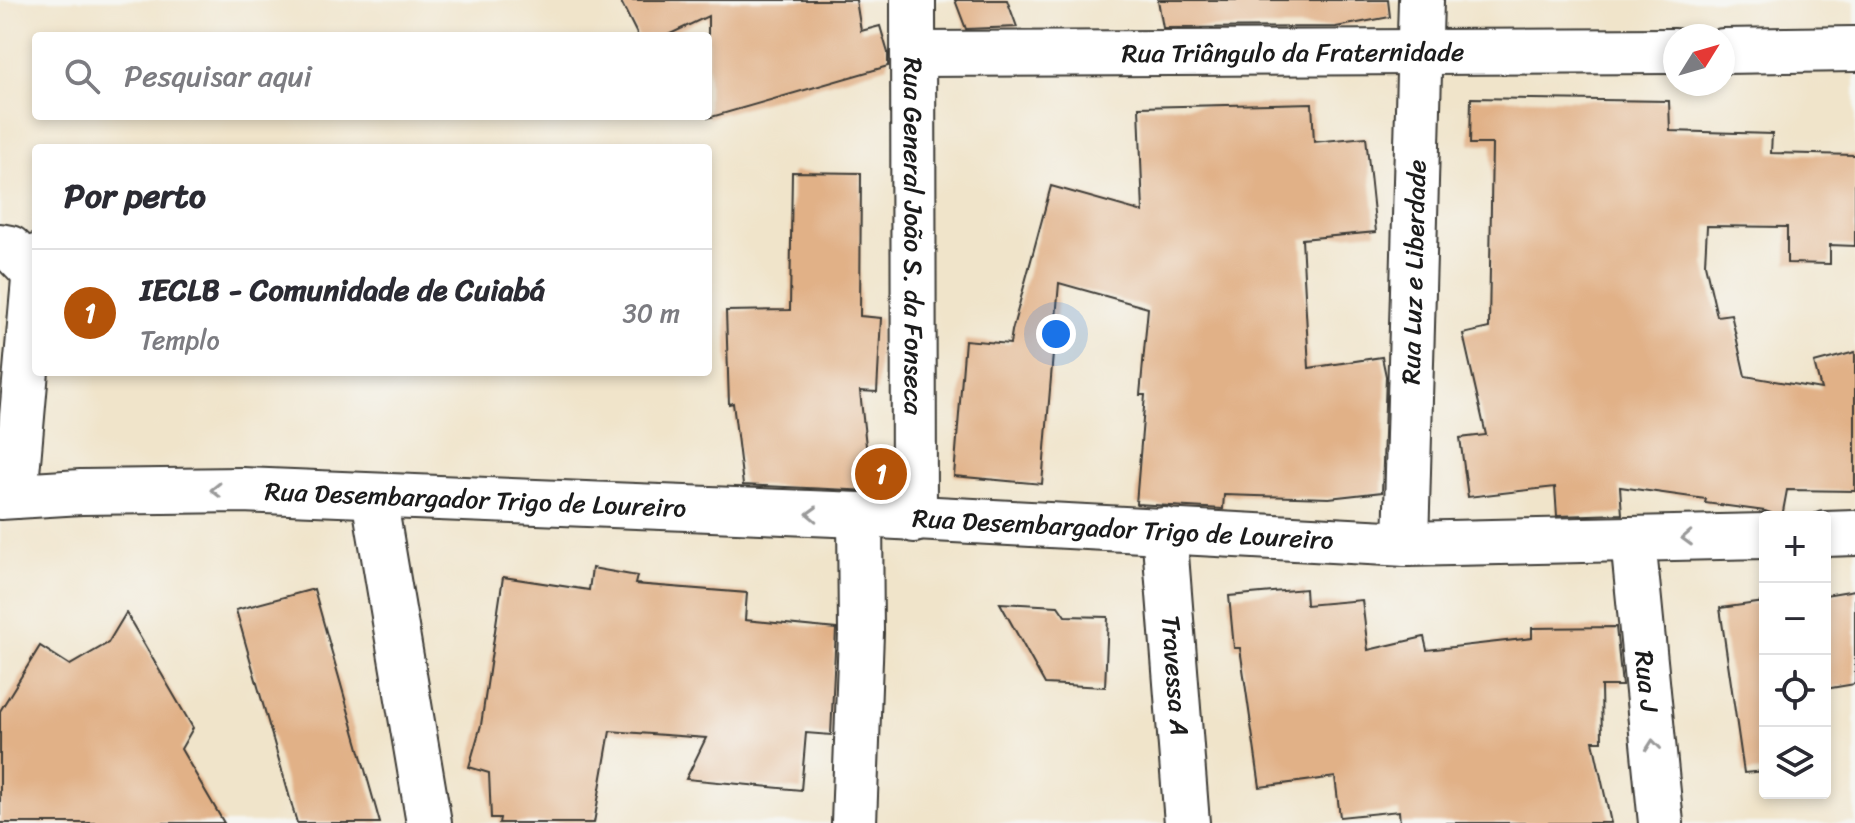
<!DOCTYPE html>
<html lang="pt">
<meta charset="utf-8">
<style>
body{margin:0;font-family:Sriracha,sans-serif;background:#f2f2f3;color:#2b2b33}
.controls{position:absolute;right:24px;bottom:24px;display:grid;overflow:hidden;border-radius:8px;box-shadow:0 4px 12px #0003}
.controls button{width:72px;height:72px;display:grid;place-items:center;padding:0;border:0;border-bottom:2px solid #e1e1e2;background:#fff;color:#2b2b33;font:40px sans-serif}
.compass{position:absolute;left:1663px;top:24px;width:72px;height:72px;border-radius:50%;background:#fff;box-shadow:0 4px 12px #0003;rotate:53deg}
.you{position:absolute;left:1056px;top:334px;width:28px;height:28px;margin:-20px;border:6px solid #fff;border-radius:50%;background:#1a73e8;box-shadow:0 0 0 12px #1a73e833}
.badge{display:grid;place-items:center;width:52px;height:52px;border-radius:50%;background:#b45309;color:#fff;font-size:26px;font-weight:700}
.pin{position:absolute;translate:-50% -50%;border:4px solid #fff;box-shadow:0 2px 8px #0006}
.list{margin:0;padding:0;list-style:none}
h2{display:flex;justify-content:space-between;align-items:center;height:104px;margin:0;padding:0 32px;font-size:34px}
h2 small{font-size:26px;font-weight:400;color:#7c7c81}
.list li{display:grid;grid-template-columns:52px 1fr auto;gap:24px;align-items:center;box-sizing:border-box;height:128px;padding:0 32px;border-top:2px solid #e1e1e2}
.list b{display:block;font-size:30px;white-space:nowrap}
.list p{margin:0;font-size:26px;white-space:nowrap;color:#7c7c81}
.list em{font-size:26px;font-style:normal;color:#7c7c81}
.icon{flex:none;width:44px;height:44px;fill:none;stroke:currentColor;stroke-width:2;stroke-linecap:round;stroke-linejoin:round}
.map{position:relative;flex:none;width:1855px;height:823px;overflow:hidden}
.search{position:absolute;background:#fff;box-shadow:0 4px 12px #0003;left:32px;top:32px;width:680px;height:88px;display:flex;align-items:center;gap:20px;box-sizing:border-box;padding:0 28px;border-radius:8px;color:#7c7c81;font-size:30px}
.panel{position:absolute;background:#fff;box-shadow:0 4px 12px #0003;left:32px;top:144px;width:680px;height:232px;border-radius:8px}
.map>svg:first-child{display:block}
.building{fill:#e1b187}
.lines{fill:none;stroke-linecap:round;stroke-linejoin:round}
.minor-casing{stroke:#3c3a36;stroke-width:48}
.minor{stroke:#fff;stroke-width:44}
.oneway{stroke:#999}
.labels{text-anchor:middle;dominant-baseline:central;stroke-width:7;stroke-linejoin:round;paint-order:stroke}
.street-label{font-size:26px;fill:#1c1c1c;stroke:#f6f6f2}
</style>
<div class="map">
<svg width="1855" height="823" viewBox="0 0 1855 823">
<rect width="100%" height="100%" fill="#f6f6f2"/>
<filter id="ink" filterUnits="userSpaceOnUse"><feTurbulence type="fractalNoise" baseFrequency=".0125" numOctaves="2"/><feDisplacementMap in="SourceGraphic" scale="16" xChannelSelector="R" yChannelSelector="G"/><feConvolveMatrix kernelMatrix="1 2 1 2 8 2 1 2 1" color-interpolation-filters="sRGB"/></filter>
<filter id="wash" filterUnits="userSpaceOnUse"><feTurbulence type="fractalNoise" baseFrequency=".006" numOctaves="4" result="noise"/><feDisplacementMap in="SourceGraphic" scale="32" xChannelSelector="R" yChannelSelector="G"/><feGaussianBlur stdDeviation="1.8" result="paint"/><feColorMatrix in="noise" values="0 0 0 0 0 0 0 0 0 0 0 0 0 0 0 0 0 1.4 0 .05"/><feComposite in="paint" operator="in"/></filter>
<g filter="url(#wash)">
<rect width="100%" height="100%" fill="#f0e4ca"/>
<g id="blocks">
<g class="building">
<path d="M620 0H856L861 31 880 26 888 53V66L708 118V16L666 36H638Z"/>
<path d="M955 0H1007L1017 27 966 29Z"/>
<path d="M1158 0H1388L1390 17 1336 27 1163 28Z"/>
<path d="M1471 98 1669 101 1670 131 1772 134 1771 153 1855 155V246L1830 245V264L1787 263V227L1707 226 1705 264 1717 316 1731 314 1745 376 1821 389 1814 363 1855 352V491L1787 490 1782 517 1765 511 1705 503 1706 499 1620 487 1622 514 1557 516 1555 487 1468 497 1460 438 1486 435 1463 334 1489 328 1492 144H1470Z"/>
<path d="M1312 103 1314 142 1366 137 1376 232 1302 239 1309 368 1382 357 1386 376 1382 492 1329 498 1224 495 1223 509 1136 504 1145 395H1140L1148 308 1059 283 1042 484 954 476 965 340 1010 344 1012 331 1051 186 1143 212 1139 107Z"/>
<path d="M792 172 861 173 860 316 881 318 877 392 860 391 871 491 743 485 733 403 729 404 726 311 790 310Z"/>
<path d="M592 568 637 576 635 584 747 593 745 620 836 629 831 735 806 733 801 790 686 779 706 738 610 731 594 823H499L500 818H491L489 773 469 767 481 725 503 577 589 590Z"/>
<path d="M314 589 380 823H297L236 610Z"/>
<path d="M1305 589 1306 605 1362 600 1368 650 1424 637 1427 650 1532 638V628L1616 627 1622 686H1601L1602 741H1593L1611 823H1400L1399 811 1340 817 1335 777 1260 787 1240 648H1234L1229 596Z"/>
<path d="M1855 590V684L1825 689V595Z"/>
<path d="M1765 602V771L1744 773 1720 608Z"/>
<path d="M1000 603 1058 606 1065 616 1108 617 1105 687 1045 684Z"/>
<path d="M126 613 193 728 181 749 224 823H0V711L40 646 70 665 108 643Z"/>
</g>
</g>
</g>
<g filter="url(#ink)">
<use href="#blocks" fill-opacity="0" stroke="#3c3a36" stroke-width="2"/>
<g class="lines">
<g class="minor-casing">
<g id="minor">
<path id="s1" d="M913 0 914 520"/>
<path d="M1723 51 1855 49"/>
<path id="s2" d="M913 54 1675 51"/>
<path d="M0 246 10 248 34 273"/>
<path d="M15 496 36 257"/>
<path id="s3" d="M0 497 81 492 242 490 860 515 1406 544 1765 536"/>
<path d="M374 497 429 823"/>
<path id="s4" d="M1164 530 1187 823"/>
<path d="M1825 534 1855 533"/>
<path id="s5" d="M1633 540 1661 823"/>
<path id="s6" d="M1406 544 1421 0"/>
<path d="M854 823 861 633 860 515"/>
</g>
</g>
<use href="#minor" class="minor"/>
</g>
<defs><path id="oneway-chevron" d="M-2-3.5L2.5 0L-2 3.5" fill="none" stroke-width="1.6" stroke-linecap="round" stroke-linejoin="round" transform="scale(2)"/></defs>
<g class="oneway">
<use href="#oneway-chevron" transform="translate(216 490) rotate(179)"/>
<use href="#oneway-chevron" transform="translate(812 514) rotate(-178)"/>
<use href="#oneway-chevron" transform="translate(1687 538) rotate(178)"/>
<use href="#oneway-chevron" transform="translate(1653 745) rotate(-96)"/>
</g>
</g>
<g class="labels">
<g class="street-label">
<text stroke="none"><textPath href="#s2" startOffset="380">Rua Triângulo da Fraternidade</textPath></text>
<text stroke="none"><textPath href="#s1" startOffset="236">Rua General João S. da Fonseca</textPath></text>
<text stroke="none"><textPath href="#s6" startOffset="272">Rua Luz e Liberdade</textPath></text>
<text stroke="none"><textPath href="#s3" startOffset="476">Rua Desembargador Trigo de Loureiro</textPath></text>
<text stroke="none"><textPath href="#s3" startOffset="1124">Rua Desembargador Trigo de Loureiro</textPath></text>
<text stroke="none"><textPath href="#s4" startOffset="146">Travessa A</textPath></text>
<text stroke="none"><textPath href="#s5" startOffset="142">Rua J</textPath></text>
</g>
</g>
</svg>
<div class="controls">
<button>+</button>
<button>−</button>
<button><svg class="icon" aria-label="locate" viewBox="0 0 24 24"><circle cx="12" cy="12" r="6"/><path d="M12 2v4M12 18v4M2 12h4M18 12h4"/></svg></button>
<button><svg class="icon" aria-label="layers" viewBox="0 0 24 24"><path d="M12 4l9 5-9 5-9-5zM3 14l9 5 9-5"/></svg></button>
</div>
<svg class="compass" viewBox="-18 -18 36 36"><path d="M0-13l5 13h-10z" fill="#e53935"/><path d="M0 13l5-13h-10z" fill="#7c7c81"/></svg>
<div class="you"></div>
<div class="pin badge" style="left:881px;top:474px">1</div>
<div class="search"><svg class="icon" aria-label="search" viewBox="0 0 24 24"><circle cx="10" cy="10" r="6"/><path d="M15 15l6 6"/></svg>Pesquisar aqui</div>
<section class="panel">
<h2>Por perto<small></small></h2>
<ul class="list">
<li><span class="badge">1</span><div><b>IECLB - Comunidade de Cuiabá</b><p>Templo</p></div><em>30 m</em></li>
</ul>
</section>
</div>
